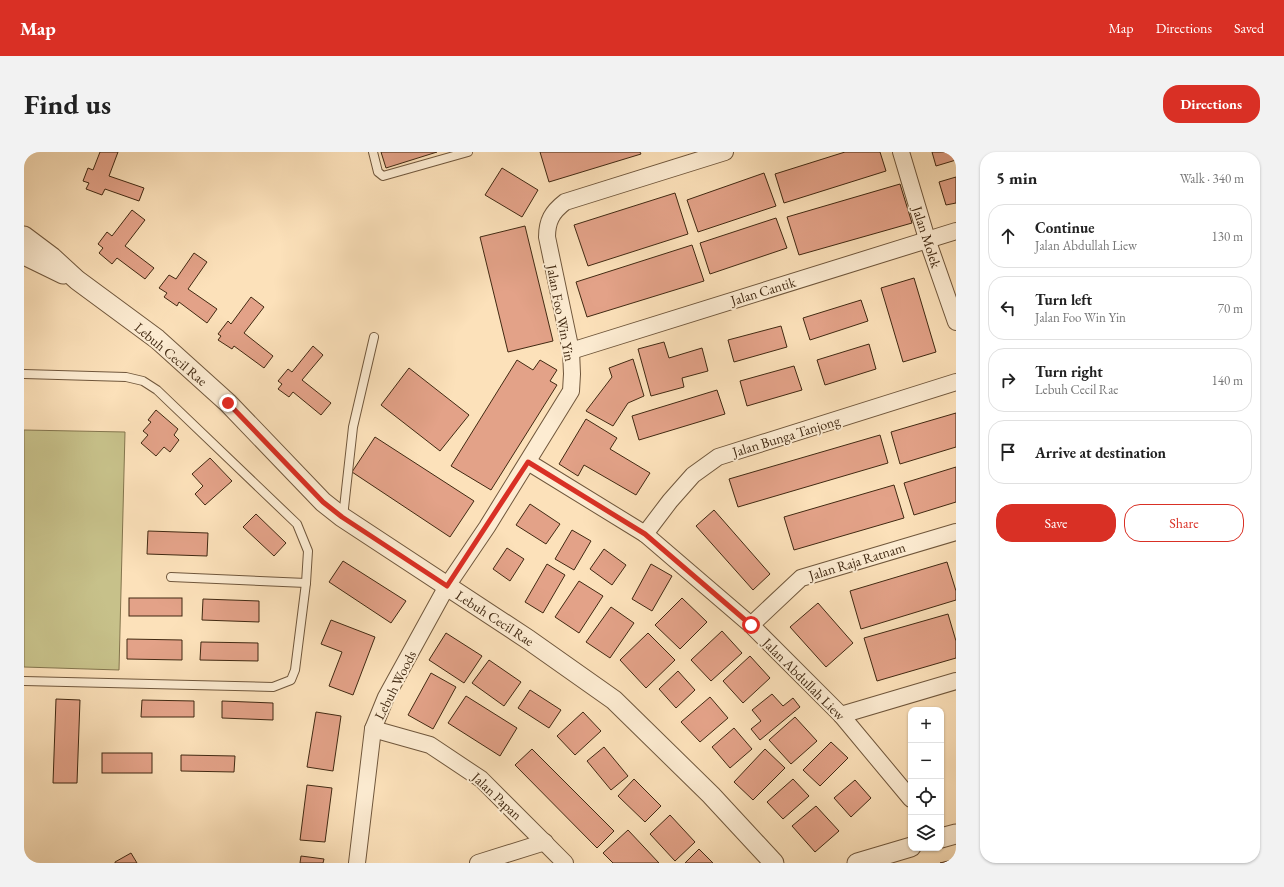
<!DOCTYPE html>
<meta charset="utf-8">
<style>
body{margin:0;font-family:"EB Garamond",serif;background:#f2f2f2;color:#222}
.controls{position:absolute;right:12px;bottom:12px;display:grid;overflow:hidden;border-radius:8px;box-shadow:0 1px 3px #0004}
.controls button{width:36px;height:36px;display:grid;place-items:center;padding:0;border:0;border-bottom:1px solid #e0e0e0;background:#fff;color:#222;font:20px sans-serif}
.stop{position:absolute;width:12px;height:12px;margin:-9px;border:3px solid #d93025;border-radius:50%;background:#fff}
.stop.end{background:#d93025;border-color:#fff;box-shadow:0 1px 4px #0008}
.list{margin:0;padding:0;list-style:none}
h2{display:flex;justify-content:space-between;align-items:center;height:52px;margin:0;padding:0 16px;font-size:17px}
h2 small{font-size:13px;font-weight:400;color:#767676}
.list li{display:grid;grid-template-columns:26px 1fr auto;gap:12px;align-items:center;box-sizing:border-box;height:64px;margin:0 8px 8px;padding:0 8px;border:1px solid #e0e0e0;border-radius:16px}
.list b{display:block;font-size:15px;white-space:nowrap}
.list p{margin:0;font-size:13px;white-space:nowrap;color:#767676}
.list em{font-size:13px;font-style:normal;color:#767676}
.actions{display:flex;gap:8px;padding:12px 16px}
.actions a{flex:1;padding:9px 0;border:1px solid #d93025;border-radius:16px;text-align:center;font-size:14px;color:#d93025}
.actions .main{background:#d93025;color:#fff}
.icon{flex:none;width:22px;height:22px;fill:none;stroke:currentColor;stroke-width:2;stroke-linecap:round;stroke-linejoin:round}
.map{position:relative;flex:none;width:932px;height:711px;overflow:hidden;border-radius:16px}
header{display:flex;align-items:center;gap:24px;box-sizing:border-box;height:56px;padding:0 20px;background:#d93025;color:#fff}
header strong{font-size:19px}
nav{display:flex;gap:22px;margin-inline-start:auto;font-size:14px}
.intro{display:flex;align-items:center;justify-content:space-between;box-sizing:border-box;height:96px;padding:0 24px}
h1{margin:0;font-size:28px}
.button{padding:10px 18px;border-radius:16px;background:#d93025;color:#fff;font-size:14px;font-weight:700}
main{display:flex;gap:24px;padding:0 24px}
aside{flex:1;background:#fff;border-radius:16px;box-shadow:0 1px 3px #0004}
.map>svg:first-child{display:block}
.green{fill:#c7c18a;stroke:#84754e}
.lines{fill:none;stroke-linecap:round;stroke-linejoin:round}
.stream{stroke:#7a8174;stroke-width:4}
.building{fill:#e3a288;stroke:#412912}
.service-casing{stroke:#70573c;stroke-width:10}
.minor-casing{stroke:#70573c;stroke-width:18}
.tertiary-casing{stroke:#70573c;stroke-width:21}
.service{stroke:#fdecd2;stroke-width:8}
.minor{stroke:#fdecd2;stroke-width:16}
.tertiary{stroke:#fdecd2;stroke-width:19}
.route{stroke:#d93025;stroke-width:5}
.labels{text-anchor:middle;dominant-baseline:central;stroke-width:4;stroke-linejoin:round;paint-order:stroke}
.street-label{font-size:14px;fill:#412912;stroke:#fdecd2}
</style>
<header>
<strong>Map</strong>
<nav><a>Map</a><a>Directions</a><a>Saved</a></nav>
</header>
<div class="intro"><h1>Find us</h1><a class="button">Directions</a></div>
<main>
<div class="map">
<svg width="932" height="711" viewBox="0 0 932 711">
<rect width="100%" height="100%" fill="#fce1ba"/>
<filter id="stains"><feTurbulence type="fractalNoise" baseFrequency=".005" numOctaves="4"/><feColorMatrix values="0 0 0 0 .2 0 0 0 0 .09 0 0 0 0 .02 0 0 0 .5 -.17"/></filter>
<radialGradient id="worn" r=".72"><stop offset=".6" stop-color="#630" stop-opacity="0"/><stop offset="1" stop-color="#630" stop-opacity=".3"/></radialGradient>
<path class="green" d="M0 278 101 280 95 518 0 515Z"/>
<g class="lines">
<path class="stream" d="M0 1 1 0"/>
</g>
<g class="building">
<path d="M76 0H94L85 24 120 36 115 49 81 37 78 43 62 37 65 31 59 29 64 16 69 18Z"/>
<path d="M357 0H413L362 16Z"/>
<path d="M516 0H616L617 2 525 30Z"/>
<path d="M821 0H856L862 19 760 51 751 22Z"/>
<path d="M908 0H932V8L912 14Z"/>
<path d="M478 16 514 38 498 65 461 43Z"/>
<path d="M740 21 752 54 674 80 663 48Z"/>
<path d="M932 25V51L922 53 915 30Z"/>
<path d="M876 32 888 71 775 103 763 65Z"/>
<path d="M651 41 664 82 564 114 550 73Z"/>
<path d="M108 58 121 68 101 94 130 116 121 127 93 106 88 112 75 101 79 96 74 92 83 80 88 84Z"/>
<path d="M752 66 763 96 686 122 676 91Z"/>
<path d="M501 74 529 189 484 200 456 85Z"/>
<path d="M668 93 680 129 563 165 552 130Z"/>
<path d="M170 101 183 110 164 137 193 157 183 171 155 150 153 154 140 145 143 141 135 136 145 123 152 127Z"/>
<path d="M890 126 912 200 879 210 857 136Z"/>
<path d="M227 145 240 155 220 181 249 204 240 216 210 194 208 197 194 188 197 184 194 182 204 169 207 172Z"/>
<path d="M837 148 844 169 786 188 779 166Z"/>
<path d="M757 174 763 195 710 210 704 188Z"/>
<path d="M640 190 645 206 678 196 684 219 658 226 660 235 627 244 614 197Z"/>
<path d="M845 192 852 217 801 233 793 208Z"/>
<path d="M289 194 299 203 278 228 307 251 297 263 269 240 265 245 254 237 258 232 254 229 264 217 268 220Z"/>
<path d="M609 207 620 244 604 251 589 274 562 259 588 225 585 216Z"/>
<path d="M493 208 509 218 516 208 533 218 526 229 533 233 467 338 427 314Z"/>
<path d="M770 214 778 238 723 254 716 229Z"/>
<path d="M385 216 445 263 416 299 357 253Z"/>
<path d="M693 238 701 262 615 288 608 264Z"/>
<path d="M132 258 154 277 150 283 155 288 146 300 140 295 132 304 117 291 124 283 119 279 127 270 124 268Z"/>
<path d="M932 261V295L876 312 867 280Z"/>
<path d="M562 267 593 286 586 297 626 321 612 343 560 313 554 324 535 312Z"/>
<path d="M856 283 864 311 714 355 705 327Z"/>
<path d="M351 285 450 349 426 385 328 320Z"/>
<path d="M186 306 208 329 181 353 171 342 179 334 168 322Z"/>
<path d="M932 315V350L890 363 880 331Z"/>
<path d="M870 333 880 366 770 398 760 365Z"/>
<path d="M506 352 536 372 522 392 492 373Z"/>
<path d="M690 358 746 422 729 438 672 374Z"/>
<path d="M232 362 262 391 250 404 219 375Z"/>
<path d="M548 378 567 389 550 418 531 407Z"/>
<path d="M124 379 184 381 183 404 123 402Z"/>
<path d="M483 396 500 407 486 429 469 417Z"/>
<path d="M580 397 602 413 588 433 566 417Z"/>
<path d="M319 409 382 449 367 471 305 430Z"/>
<path d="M923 410 932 439V448L837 477 826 439Z"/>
<path d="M523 412 541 423 519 461 501 450Z"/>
<path d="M627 412 648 424 628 459 608 447Z"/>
<path d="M555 429 579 444 555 481 531 465Z"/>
<rect x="105" y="446" width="53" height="18"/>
<path d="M658 446 683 470 656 497 631 473Z"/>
<path d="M179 447 235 449V470L178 468Z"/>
<path d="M794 451 829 491 802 515 766 475Z"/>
<path d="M587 455 610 471 586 506 562 490Z"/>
<path d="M924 462 932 489V506L853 529 840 486Z"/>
<path d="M307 468 351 485 329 543 305 534 318 500 297 492Z"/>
<path d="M698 479 718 501 687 529 667 508Z"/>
<path d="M422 481 458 504 440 531 405 508Z"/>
<path d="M624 481 651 508 622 536 596 508Z"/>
<path d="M103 487 158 488V508L103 507Z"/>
<path d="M177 490 234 491V509L176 508Z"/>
<path d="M726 504 746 526 719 551 699 529Z"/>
<path d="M465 508 497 530 480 554 448 531Z"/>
<path d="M654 519 671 538 652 556 635 537Z"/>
<path d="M407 521 432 535 409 577 384 563Z"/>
<path d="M506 538 537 558 525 576 494 556Z"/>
<path d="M748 542 759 554 769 546 776 555 736 588 727 577 737 569 728 558Z"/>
<path d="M442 544 493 576 476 604 424 571Z"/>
<path d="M686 545 704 566 676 590 657 570Z"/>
<path d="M32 547 56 548 53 631H29Z"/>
<path d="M118 548 170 549V565H117Z"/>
<path d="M198 549 249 551V568L198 566Z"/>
<path d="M292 560 317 564 309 619 283 615Z"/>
<path d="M559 560 577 579 551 603 533 584Z"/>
<path d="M771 565 793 589 767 612 745 588Z"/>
<path d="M710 576 728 597 706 616 688 595Z"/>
<path d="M807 590 824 606 796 634 779 618Z"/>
<path d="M580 595 604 624 587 638 563 609Z"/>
<path d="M508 597 590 679 573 696 491 613Z"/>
<path d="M741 597 761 616 729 648 710 630Z"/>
<rect x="78" y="601" width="50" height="20"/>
<path d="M157 603 211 604 210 620 157 619Z"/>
<path d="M610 627 637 654 621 670 594 644Z"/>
<path d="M769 627 785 644 759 667 743 650Z"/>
<path d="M831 628 847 646 827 665 810 646Z"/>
<path d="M283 633 308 636 301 690 276 688Z"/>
<path d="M792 654 815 679 791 700 768 674Z"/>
<path d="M646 663 671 690 651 709 626 682Z"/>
<path d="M604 678 635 711H589L579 701Z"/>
<path d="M675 697 689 711H661Z"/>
<path d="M107 701 113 711H91V710Z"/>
<path d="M277 704 300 707 299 711H276Z"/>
<path d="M932 707V711H916Z"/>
</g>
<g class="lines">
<g class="service-casing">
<g id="service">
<path d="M349 0 354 20 359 24 444 0"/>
<path d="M0 222 102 225 119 229 133 238 273 372 284 399 282 431 271 518 267 528 249 535 0 529"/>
<path d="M319 365 329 275 350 185"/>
<path d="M147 425 282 431"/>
</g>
</g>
<g class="minor-casing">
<g id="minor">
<path d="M877 0 903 87 932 170"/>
<path d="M547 199 932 79"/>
<path d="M504 310 621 382 727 473 817 563 887 647"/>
<path d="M621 382 646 349 669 323 694 305 932 230"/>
<path d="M727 473 777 426 932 380"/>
<path d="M817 563 932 529"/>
<path d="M349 577 406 593 457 627 541 711"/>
<path d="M333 711 349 577 362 545 423 434 463 375 547 239 548 222 547 199 523 85C523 69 528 60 541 50L701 0"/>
<path d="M454 711 521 690"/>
</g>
</g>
<g class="tertiary-casing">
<g id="tertiary">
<path d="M0 84 28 105 53 128 133 187 204 251 299 350 318 365 505 488 590 548 687 643 750 711"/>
<path d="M0 103 39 122"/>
<path d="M917 686 932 682"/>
<path d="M833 711 887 695"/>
</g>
</g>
<use href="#service" class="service"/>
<use href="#minor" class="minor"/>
<use href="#tertiary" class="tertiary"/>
</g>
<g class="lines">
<path class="route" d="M204 251 299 350 318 365 423 434 504 310 621 382 727 473"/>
</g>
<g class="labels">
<g class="street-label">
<text transform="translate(903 85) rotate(72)">Jalan Molek</text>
<text transform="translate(739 139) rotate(-17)">Jalan Cantik</text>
<text transform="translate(537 161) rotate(79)">Jalan Foo Win Yin</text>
<text transform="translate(147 202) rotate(40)">Lebuh Cecil Rae</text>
<text transform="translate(762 284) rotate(-17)">Jalan Bunga Tanjong</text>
<text transform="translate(833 409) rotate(-17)">Jalan Raja Ratnam</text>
<text transform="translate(471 466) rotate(33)">Lebuh Cecil Rae</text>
<text transform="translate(780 527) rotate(45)">Jalan Abdullah Liew</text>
<text transform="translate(371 533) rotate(-63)">Lebuh Woods</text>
<text transform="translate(473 644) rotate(43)">Jalan Papan</text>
</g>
</g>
<rect width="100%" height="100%" filter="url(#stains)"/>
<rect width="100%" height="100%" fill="url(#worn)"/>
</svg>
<div class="controls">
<button>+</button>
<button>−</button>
<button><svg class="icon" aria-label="locate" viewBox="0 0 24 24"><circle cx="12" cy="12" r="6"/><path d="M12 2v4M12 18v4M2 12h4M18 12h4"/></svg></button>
<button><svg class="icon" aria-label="layers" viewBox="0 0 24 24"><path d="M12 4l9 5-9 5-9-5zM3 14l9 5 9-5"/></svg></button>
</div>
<div class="stop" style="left:727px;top:473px"></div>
<div class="stop end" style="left:204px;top:251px"></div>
</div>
<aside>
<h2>5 min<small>Walk · 340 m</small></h2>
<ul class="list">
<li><svg class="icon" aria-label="ahead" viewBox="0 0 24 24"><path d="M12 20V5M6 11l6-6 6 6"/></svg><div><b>Continue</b><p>Jalan Abdullah Liew</p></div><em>130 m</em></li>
<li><svg class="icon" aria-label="left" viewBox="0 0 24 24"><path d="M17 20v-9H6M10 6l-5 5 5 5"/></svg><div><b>Turn left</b><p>Jalan Foo Win Yin</p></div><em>70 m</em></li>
<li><svg class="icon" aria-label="right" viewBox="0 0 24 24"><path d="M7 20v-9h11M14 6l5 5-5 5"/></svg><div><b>Turn right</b><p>Lebuh Cecil Rae</p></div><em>140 m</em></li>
<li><svg class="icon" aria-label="arrive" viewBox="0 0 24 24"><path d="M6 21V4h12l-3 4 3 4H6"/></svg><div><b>Arrive at destination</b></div></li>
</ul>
<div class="actions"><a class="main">Save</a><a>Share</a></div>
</aside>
</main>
